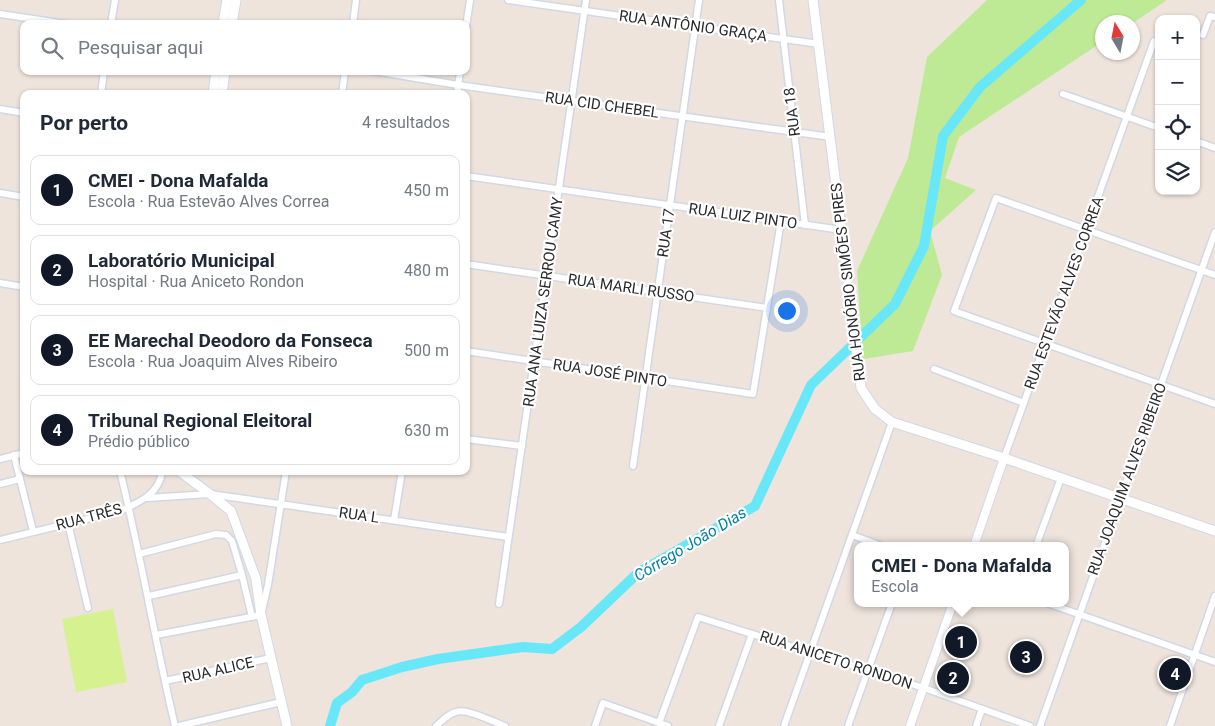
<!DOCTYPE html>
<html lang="pt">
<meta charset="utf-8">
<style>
body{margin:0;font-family:Roboto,sans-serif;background:#f6f6f7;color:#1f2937}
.controls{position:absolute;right:15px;top:15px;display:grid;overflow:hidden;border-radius:10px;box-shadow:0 1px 4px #0004}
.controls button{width:45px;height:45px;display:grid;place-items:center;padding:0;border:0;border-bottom:1px solid #e0e1e3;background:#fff;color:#1f2937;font:25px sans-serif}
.compass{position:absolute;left:1095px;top:15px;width:45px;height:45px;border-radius:50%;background:#fff;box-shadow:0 1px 4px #0004;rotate:350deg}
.you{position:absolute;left:786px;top:310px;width:18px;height:18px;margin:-12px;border:4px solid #fff;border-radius:50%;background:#1a73e8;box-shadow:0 0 0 8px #1a73e833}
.badge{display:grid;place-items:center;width:32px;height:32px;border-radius:50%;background:#111827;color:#fff;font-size:16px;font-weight:700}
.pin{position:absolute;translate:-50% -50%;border:2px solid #fff;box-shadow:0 1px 5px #0006}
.popup{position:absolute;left:854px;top:542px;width:215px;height:65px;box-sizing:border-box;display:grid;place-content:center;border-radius:10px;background:#fff;filter:drop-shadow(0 1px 4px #0005);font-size:16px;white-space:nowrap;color:#747a83}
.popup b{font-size:19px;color:#1f2937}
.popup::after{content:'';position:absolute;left:50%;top:100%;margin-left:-10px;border:10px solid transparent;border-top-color:#fff}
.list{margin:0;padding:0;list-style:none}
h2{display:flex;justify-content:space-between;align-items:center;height:65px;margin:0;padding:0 20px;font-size:21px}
h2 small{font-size:16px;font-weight:400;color:#747a83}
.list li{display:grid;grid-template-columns:32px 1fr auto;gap:15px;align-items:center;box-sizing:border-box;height:70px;margin:0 10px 10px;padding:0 10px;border:1px solid #e0e1e3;border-radius:10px}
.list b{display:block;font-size:19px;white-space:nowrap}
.list p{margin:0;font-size:16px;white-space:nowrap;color:#747a83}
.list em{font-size:16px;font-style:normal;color:#747a83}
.icon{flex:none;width:28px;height:28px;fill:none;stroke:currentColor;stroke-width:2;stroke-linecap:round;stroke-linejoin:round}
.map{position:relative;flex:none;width:1215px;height:726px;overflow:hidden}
.search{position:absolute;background:#fff;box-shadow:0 1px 4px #0004;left:20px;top:20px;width:450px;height:55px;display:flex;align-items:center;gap:12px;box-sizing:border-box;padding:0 18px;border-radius:10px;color:#747a83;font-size:19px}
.panel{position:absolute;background:#fff;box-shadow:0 1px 4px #0004;left:20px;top:90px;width:450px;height:385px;border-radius:10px}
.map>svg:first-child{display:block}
.green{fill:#bee995}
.pitch{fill:#d6f190}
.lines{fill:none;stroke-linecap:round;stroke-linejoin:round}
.river{stroke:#68e7f8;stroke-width:10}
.minor-casing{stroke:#d1d8e5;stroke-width:9}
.tertiary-casing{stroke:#d1d8e5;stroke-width:10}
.secondary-casing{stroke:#d1d8e5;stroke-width:11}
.minor{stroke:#fff;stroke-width:6}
.tertiary{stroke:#fff;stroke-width:8}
.secondary{stroke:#fff;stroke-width:9}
.labels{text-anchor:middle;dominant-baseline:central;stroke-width:4.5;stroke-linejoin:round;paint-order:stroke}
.street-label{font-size:15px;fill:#2b2b2b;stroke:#fff}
.water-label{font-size:16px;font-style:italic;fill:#0481a0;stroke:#fff}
</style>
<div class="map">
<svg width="1215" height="726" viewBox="0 0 1215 726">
<rect width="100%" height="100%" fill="#eee4dc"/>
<path class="green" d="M987 0H1167L1133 23 1102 22V42L959 137 945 178 976 190 930 231 942 275 913 351 863 359 857 271 908 158 927 57Z"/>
<path class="pitch" d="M113 609 127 682 76 692 62 619Z"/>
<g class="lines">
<path class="river" d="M330 726 337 703 352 692 362 680 402 667 438 659 523 647 552 649 581 627 639 572 755 506 811 385 895 304 924 246 943 136 980 87 1081 0"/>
<g class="minor-casing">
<g id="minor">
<path d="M508 0 819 44"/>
<path d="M779 0 805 225"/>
<path d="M0 14 66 24"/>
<path d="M111 24 115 0"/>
<path d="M353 24 356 0"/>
<path d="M466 27 470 0"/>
<path d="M1203 35 1210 16 1215 17"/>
<path d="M374 71 458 85 831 137"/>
<path d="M101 94 104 71"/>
<path d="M342 94 345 71"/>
<path d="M457 94 460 71"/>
<path d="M1063 94 1159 128"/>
<path d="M0 109 24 113"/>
<path d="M1196 141 1215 148"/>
<path d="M466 176 842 230"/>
<path d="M0 193 24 197"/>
<path d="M466 264 767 308"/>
<path d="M1215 275 996 198 954 311 1215 404"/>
<path d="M0 283 24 287"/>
<path d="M466 351 753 394 781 221"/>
<path d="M934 369 1024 403"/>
<path d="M466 439 522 446"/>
<path d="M14 455 33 531"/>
<path d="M1004 458 1154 41"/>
<path d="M0 459 24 453"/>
<path d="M633 466 699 0"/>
<path d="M120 471C141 556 155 641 175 726"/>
<path d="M0 484 20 479"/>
<path d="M147 498 210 494 508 537"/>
<path d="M394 520 402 471"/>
<path d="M68 523 88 608"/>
<path d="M852 535 882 546"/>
<path d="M0 540 120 511C138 503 160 494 162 471"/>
<path d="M1036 546 1061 478"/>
<path d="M139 554 216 534 226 535 232 541 242 575"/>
<path d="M149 596 242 575 252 617"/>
<path d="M1047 603 1215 662"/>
<path d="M499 604 586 0"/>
<path d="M156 635 261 615 268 585 286 471"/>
<path d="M165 681 271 658"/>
<path d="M659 723 698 617 924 688 1030 726"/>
<path d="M179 726 281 702"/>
<path d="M436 726C442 721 448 714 456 712 467 708 493 722 505 726"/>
<path d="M595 726 603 703 668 726"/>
<path d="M719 726 752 634"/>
<path d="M784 726 892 422"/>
<path d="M848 726 892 603"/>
<path d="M976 726 982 709"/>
<path d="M1040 726 1215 232"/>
<path d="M1170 726 1215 596"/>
</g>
</g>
<g class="tertiary-casing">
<g id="tertiary">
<path d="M974 546 1004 458"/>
<path d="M910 726 953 603"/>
</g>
</g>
<g class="secondary-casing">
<g id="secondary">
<path d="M813 0 861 388 875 409 892 422 1004 458 1215 531"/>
<path d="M223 24 227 0"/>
<path d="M232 24 236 0"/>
<path d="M213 94 216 71"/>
<path d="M222 94 225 71"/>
<path d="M179 471 210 494 231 511 256 579 261 615 287 726"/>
</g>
</g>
<use href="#minor" class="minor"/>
<use href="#tertiary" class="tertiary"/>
<use href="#secondary" class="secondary"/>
</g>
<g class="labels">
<g class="street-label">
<text transform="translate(693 26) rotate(8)">RUA ANTÔNIO GRAÇA</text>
<text transform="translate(602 105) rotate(8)">RUA CID CHEBEL</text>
<text transform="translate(792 112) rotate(-97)">RUA 18</text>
<text transform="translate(743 216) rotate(8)">RUA LUIZ PINTO</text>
<text transform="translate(666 233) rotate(-82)">RUA 17</text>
<text transform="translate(848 282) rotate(-97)">RUA HONÓRIO SIMÕES PIRES</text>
<text transform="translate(631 288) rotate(8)">RUA MARLI RUSSO</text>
<text transform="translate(1064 293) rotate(-70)">RUA ESTEVÃO ALVES CORREA</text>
<text transform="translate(543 302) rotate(-82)">RUA ANA LUIZA SERROU CAMY</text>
<text transform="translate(610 373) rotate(9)">RUA JOSÉ PINTO</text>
<text transform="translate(1127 479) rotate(-70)">RUA JOAQUIM ALVES RIBEIRO</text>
<text transform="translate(359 515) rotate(8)">RUA L</text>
<text transform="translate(89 517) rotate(-15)">RUA TRÊS</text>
<text transform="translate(836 660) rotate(18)">RUA ANICETO RONDON</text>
<text transform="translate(218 670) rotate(-13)">RUA ALICE</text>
</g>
<g class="water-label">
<text transform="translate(690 544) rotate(-31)">Córrego João Dias</text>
</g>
</g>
</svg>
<div class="controls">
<button>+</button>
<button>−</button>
<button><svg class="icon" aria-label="locate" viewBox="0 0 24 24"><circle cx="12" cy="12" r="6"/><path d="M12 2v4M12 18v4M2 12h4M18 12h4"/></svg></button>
<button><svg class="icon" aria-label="layers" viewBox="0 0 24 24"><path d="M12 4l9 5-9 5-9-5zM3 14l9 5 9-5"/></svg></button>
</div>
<svg class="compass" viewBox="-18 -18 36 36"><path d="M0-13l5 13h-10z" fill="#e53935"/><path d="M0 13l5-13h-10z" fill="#747a83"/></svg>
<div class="you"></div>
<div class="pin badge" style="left:961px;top:642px">1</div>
<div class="popup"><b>CMEI - Dona Mafalda</b>Escola</div>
<div class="pin badge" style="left:953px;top:678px">2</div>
<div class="pin badge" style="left:1026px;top:657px">3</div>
<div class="pin badge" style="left:1175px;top:674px">4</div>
<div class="search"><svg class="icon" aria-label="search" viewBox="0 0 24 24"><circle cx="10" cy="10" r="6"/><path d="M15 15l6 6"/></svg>Pesquisar aqui</div>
<section class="panel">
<h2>Por perto<small>4 resultados</small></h2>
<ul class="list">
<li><span class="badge">1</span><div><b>CMEI - Dona Mafalda</b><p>Escola · Rua Estevão Alves Correa</p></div><em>450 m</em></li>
<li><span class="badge">2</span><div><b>Laboratório Municipal</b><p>Hospital · Rua Aniceto Rondon</p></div><em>480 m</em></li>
<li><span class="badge">3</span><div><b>EE Marechal Deodoro da Fonseca</b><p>Escola · Rua Joaquim Alves Ribeiro</p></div><em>500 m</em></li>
<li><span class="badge">4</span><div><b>Tribunal Regional Eleitoral</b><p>Prédio público</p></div><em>630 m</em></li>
</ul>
</section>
</div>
